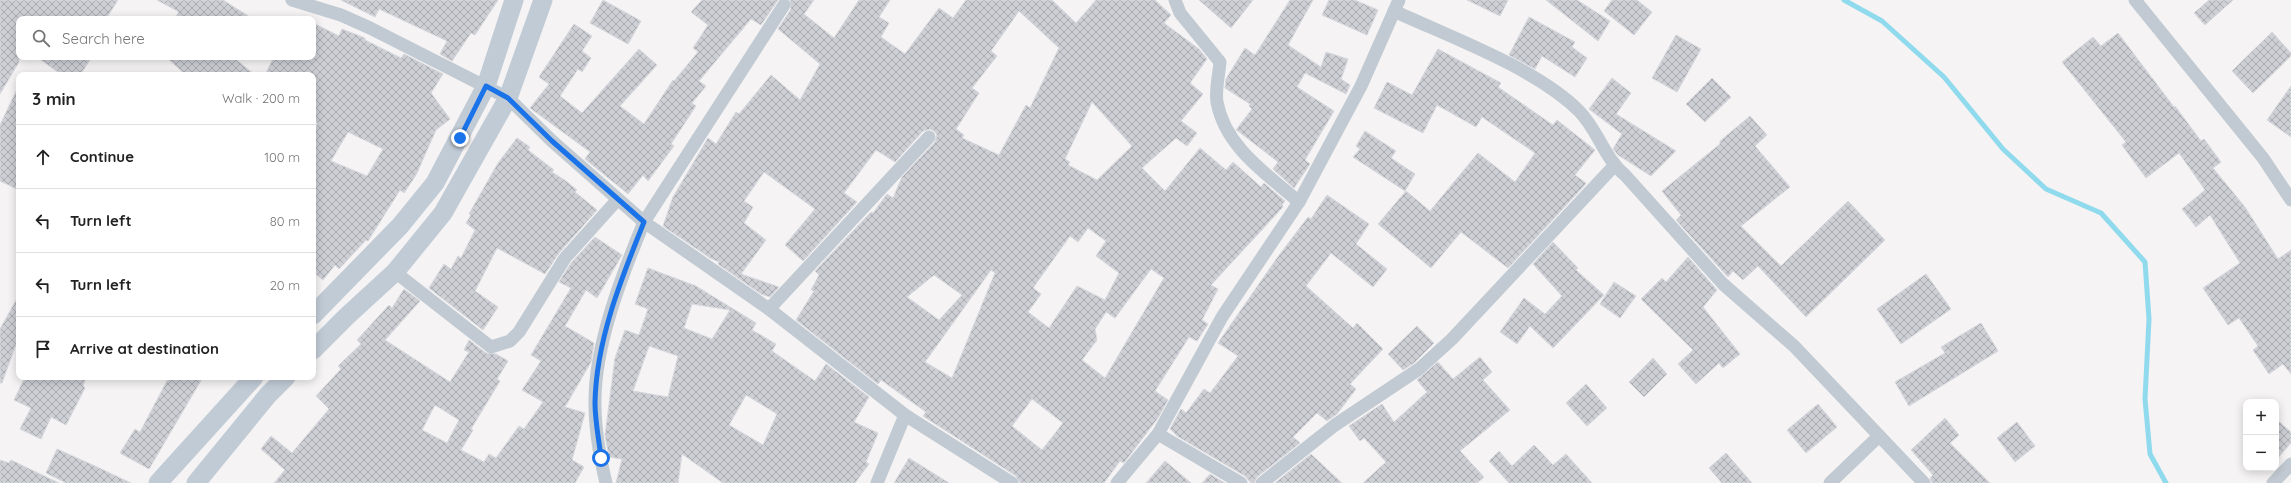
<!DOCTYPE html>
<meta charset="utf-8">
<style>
body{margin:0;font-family:Quicksand,sans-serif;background:#f2f2f2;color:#222}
.controls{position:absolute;right:12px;bottom:12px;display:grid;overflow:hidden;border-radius:8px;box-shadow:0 2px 10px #0003}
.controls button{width:36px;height:36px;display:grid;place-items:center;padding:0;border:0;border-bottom:1px solid #e0e0e0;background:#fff;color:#222;font:20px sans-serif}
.stop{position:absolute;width:12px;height:12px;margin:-9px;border:3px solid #1a73e8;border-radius:50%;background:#fff}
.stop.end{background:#1a73e8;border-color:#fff;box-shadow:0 1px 4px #0008}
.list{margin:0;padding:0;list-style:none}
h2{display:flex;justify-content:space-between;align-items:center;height:52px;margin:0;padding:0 16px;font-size:17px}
h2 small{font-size:13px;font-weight:400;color:#767676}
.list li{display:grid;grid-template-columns:26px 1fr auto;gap:12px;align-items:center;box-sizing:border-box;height:64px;padding:0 16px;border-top:1px solid #e0e0e0}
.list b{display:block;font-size:15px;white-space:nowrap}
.list em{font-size:13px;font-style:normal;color:#767676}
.icon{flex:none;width:22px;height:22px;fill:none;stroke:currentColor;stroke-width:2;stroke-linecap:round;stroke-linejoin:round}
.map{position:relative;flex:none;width:2291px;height:483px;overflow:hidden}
.search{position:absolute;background:#fff;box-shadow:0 2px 10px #0003;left:16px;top:16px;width:300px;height:44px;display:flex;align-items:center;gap:10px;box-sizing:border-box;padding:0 14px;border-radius:8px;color:#767676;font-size:15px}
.panel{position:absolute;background:#fff;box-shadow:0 2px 10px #0003;left:16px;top:72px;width:300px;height:308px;border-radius:8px}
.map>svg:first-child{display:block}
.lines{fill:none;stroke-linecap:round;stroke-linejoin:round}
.stream{stroke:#90daee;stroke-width:5}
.building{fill:url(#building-cross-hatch);stroke:#d7d9de;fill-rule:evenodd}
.minor{stroke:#c1cad2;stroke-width:13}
.secondary{stroke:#c1cbd6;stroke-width:19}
.route{stroke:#1a73e8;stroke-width:5}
</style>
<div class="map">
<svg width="2291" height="483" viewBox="0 0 2291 483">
<defs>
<pattern id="building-cross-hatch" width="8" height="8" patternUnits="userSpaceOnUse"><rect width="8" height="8" fill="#cdcfd5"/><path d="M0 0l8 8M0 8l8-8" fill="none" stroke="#a8abb0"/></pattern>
</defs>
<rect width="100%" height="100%" fill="#f5f3f3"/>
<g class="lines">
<path class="stream" d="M1844 0 1882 21 1944 77 2003 149 2046 189 2101 213 2145 262 2149 319 2145 399 2150 454 2166 483"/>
</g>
<g class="building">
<path d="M0 0H118L106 19H19V62L0 94Z"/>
<path d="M157 0H223L253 19H174L179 12Z"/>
<path d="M341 0H498L475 35 471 33 452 61 440 54 447 41 379 9 375 17Z"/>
<path d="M603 0 641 21 628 44 590 23Z"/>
<path d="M702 0H778L761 25 751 19 699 81 706 86 692 103 696 106 671 144 674 146 648 181 643 175 628 194 585 159 590 152 530 108 549 84 539 77 574 24 592 36 582 51 591 58 582 72 578 69 560 96 582 113 639 49 657 65 620 106 644 124 673 80 674 81 698 52 693 48 708 25 691 12Z"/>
<path d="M790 0H814L804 14 834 38 859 0H890L879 17 889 23 881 37 905 54 939 8 953 18 966 0H1052L1076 23 1096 0H1155L1171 15 1164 23 1199 49 1207 59 1190 83 1203 94 1181 121 1197 133 1187 146 1176 138 1142 168 1165 191 1200 148 1226 170 1233 162 1261 187 1264 183 1285 201 1282 205 1283 207 1211 285 1218 289 1202 320 1208 324 1197 341 1189 337 1155 391 1168 400 1158 418 1124 463 1120 461 1104 483H1020L1016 476 923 416 926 412 881 380 878 384 796 320 814 291 811 290 819 275 815 271 871 212 873 213 887 194 893 198 902 177 935 142 937 135 934 131 930 129 923 131 895 162 876 150 844 193 857 202 803 261 785 245 815 209 764 172 744 201 753 207 744 223 766 240 741 274 779 287 770 297 761 294 718 264 719 262 710 258 663 226 673 197 708 138 716 144 736 112 739 114 771 75 800 100 820 64 778 29 791 9ZM1019 11 1059 48 1030 108 1026 105 999 155 962 138 964 135 956 129 979 93 972 88 997 56 991 51ZM1092 102 1132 146 1097 180 1068 165 1070 162 1065 159ZM1088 228 1106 241 1096 256 1119 273 1105 300 1077 286 1049 328 1028 312 1041 294 1033 288 1070 236 1078 242ZM1151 269 1164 278 1105 378 1082 360 1097 340 1095 329 1106 312 1115 318ZM991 270 995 273 952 378 925 362ZM934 275 962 295 939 320 907 297ZM1032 399 1063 423 1042 450 1012 426Z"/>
<path d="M1199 0H1253L1231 28Z"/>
<path d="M1290 0H1313L1288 45 1321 67 1326 52 1348 59 1341 79 1350 85 1346 94 1305 73 1297 87 1334 111 1305 160 1310 164 1294 188 1273 169 1278 162 1238 131 1236 130 1252 109 1249 106 1250 104 1225 88 1226 79 1245 48 1255 55Z"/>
<path d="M1329 0H1355L1378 10 1367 35 1322 15Z"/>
<path d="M1467 0H1508L1500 16Z"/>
<path d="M1546 0H1577L1610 21 1598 41Z"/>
<path d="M1612 0H1637L1652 12 1634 35 1604 11Z"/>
<path d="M2209 0H2233L2205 25 2194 13Z"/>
<path d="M1529 17 1575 42 1572 47 1587 58 1575 77 1542 56 1535 69 1509 55Z"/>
<path d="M313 23 339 36 342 29 365 38V40L401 58 404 54 443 74 431 93 450 119 436 130 416 175 404 193 400 190 368 241 366 240 339 269 335 265 323 280 313 272V132L318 123 313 121V75H265L274 57H313ZM348 132 383 149 367 176 331 161Z"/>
<path d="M2272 32 2291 53V56L2253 93 2232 71Z"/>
<path d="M2118 33 2174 107 2175 106 2201 141 2204 139 2221 162 2213 168 2245 207 2278 259 2291 250V374L2283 364 2269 374 2253 350 2258 346 2239 318 2228 325 2203 288 2240 263 2210 215 2196 227 2182 209 2205 190 2179 153 2146 178 2122 145 2126 142 2062 62 2093 37 2101 46Z"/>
<path d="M1676 35 1701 49 1677 92 1652 78Z"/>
<path d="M1438 49 1501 83 1498 87 1553 125 1557 120 1595 150 1575 175 1586 183 1584 186 1508 268 1461 232 1431 268 1378 224 1406 191 1430 211 1478 153 1515 182 1535 153 1482 117 1476 127 1437 105 1423 133 1374 108 1387 82 1412 95Z"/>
<path d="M37 57H92L80 75H62Z"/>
<path d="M166 57H233L255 75H186Z"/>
<path d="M1612 78 1631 93 1616 114 1676 151 1651 176 1618 155 1613 149 1622 134 1589 109Z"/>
<path d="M1712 78 1731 97 1705 122 1686 104Z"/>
<path d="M19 85V190L0 181V125Z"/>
<path d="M2291 86V137L2267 120Z"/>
<path d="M1750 116 1767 135 1755 146 1790 187 1741 226 1781 266 1848 201 1885 240 1806 317 1758 266 1743 280 1733 271 1728 277 1676 220 1681 215 1662 191 1720 144V141Z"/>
<path d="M1365 131 1396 151 1391 158 1415 174 1405 191 1353 157 1360 149 1356 146Z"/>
<path d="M517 138 530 147 528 150 554 170 552 172 566 181 577 190 575 192 597 210 559 253 545 274 497 248 475 291 498 307 483 330 429 288 444 264 451 269 458 256 461 258 475 230 466 223 471 215 469 214 498 163Z"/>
<path d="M1327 195 1369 224 1356 244 1387 269 1373 287 1331 253 1306 286 1353 328 1357 323 1383 349 1350 384 1356 389 1337 414 1327 421 1317 413 1293 437 1300 443 1257 477 1254 483H1251L1245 476 1177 436 1170 429 1181 409 1186 413 1204 389 1210 393 1238 356 1218 343 1277 258 1308 217 1311 219Z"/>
<path d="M595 237 622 255 597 298 586 290 565 326 594 343 591 362 565 407 585 413 572 460 584 467 575 483H274L285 470 261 449 271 436 292 453 329 409 316 396 341 369 338 366 361 344 357 340 389 305 392 308 404 289 420 301 385 340 450 382 469 352 464 350 469 340 486 353 496 354 508 361 497 379 500 381 471 429 473 430 461 450 484 462 489 454 496 458 519 426 524 429 543 402 522 390 541 361 531 355 571 288 559 282 571 263ZM435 405 459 420 447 443 422 430Z"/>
<path d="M1553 242 1578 268 1576 270 1604 295 1553 348 1530 326 1517 344 1500 332 1524 298 1545 314 1562 296 1533 264Z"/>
<path d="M1688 257 1717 290 1703 307 1740 354 1723 368 1719 363 1696 384 1678 364 1693 350 1641 299 1662 278 1666 282Z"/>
<path d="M648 268 696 286 756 323 752 330 776 344 772 351 815 381 826 364 869 397 854 422 878 433 866 462 869 464 855 483H723L682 454 678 483H616L622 459 609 457 605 435 615 358 625 330 639 335 648 309 635 304ZM692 304 730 310 712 339 684 328ZM649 346 678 356 668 397 633 391ZM746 395 777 414 763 445 729 425Z"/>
<path d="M1926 274 1951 309 1901 344 1877 309Z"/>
<path d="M1614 282 1636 296 1620 318 1600 304Z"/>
<path d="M19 295V336L2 383H0V329Z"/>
<path d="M1981 323 1998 351 1909 406 1895 382 1945 353 1941 347Z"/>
<path d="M1417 326 1434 343 1414 363 1403 370 1388 354Z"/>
<path d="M1480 357 1492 372 1483 380 1510 410 1460 451 1484 477 1477 483H1363L1386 462 1364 438 1360 441 1349 426 1382 404 1394 422 1427 392 1417 380 1438 362 1453 379Z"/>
<path d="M1653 358 1667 374 1644 397 1629 382Z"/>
<path d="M25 377H86L83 386 85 388 66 425 51 417 41 439 20 429 31 408 14 400Z"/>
<path d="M169 377H203L149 469 120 453 135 429 140 432Z"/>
<path d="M1586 384 1607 408 1587 426 1566 403Z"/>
<path d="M1818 404 1837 427 1806 453 1787 430Z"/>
<path d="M1945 418 1959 435 1950 443 1990 483H1932L1930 478 1933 475 1911 450Z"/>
<path d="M2276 419 2291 432V443L2276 460Z"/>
<path d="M2017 422 2035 446 2015 462 1997 438Z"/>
<path d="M1534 445 1553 465 1566 454 1592 483H1509L1489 461 1499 451 1512 466Z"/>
<path d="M57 449 95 466 131 483H66L46 473Z"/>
<path d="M1726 453 1752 483H1722L1709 468Z"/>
<path d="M1311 454 1342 483H1275Z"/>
<path d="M909 458 949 483H894Z"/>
<path d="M0 460 9 463 11 460 59 483H0Z"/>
<path d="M1165 461 1191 483H1146Z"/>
<path d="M1210 474 1225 483H1202Z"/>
</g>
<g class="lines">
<g class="minor">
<path d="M292 0 341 15 370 28 508 98 552 141 644 222 769 309 905 415 1012 483"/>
<path d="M1175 0 1180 13 1220 62C1219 75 1215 90 1217 102 1225 147 1267 174 1299 202"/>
<path d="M2135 0 2263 158 2291 200"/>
<path d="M1394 11C1450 37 1536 68 1579 111 1598 130 1604 158 1625 175L1723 284 1794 346 1924 483"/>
<path d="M395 272 491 347 510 341 519 332 565 258 618 199"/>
<path d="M769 309 929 137"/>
<path d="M1158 434 1241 483"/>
<path d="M606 483C600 458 595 430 595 404 594 346 622 275 644 222L784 5"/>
<path d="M877 483 905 415"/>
<path d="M1117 483 1158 434 1222 317 1299 202 1361 86 1399 0"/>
<path d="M1262 483 1335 425 1419 369 1452 339 1614 166"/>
<path d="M1830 483 1879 436"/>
<path d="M2273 483 2291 464"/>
</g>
<g class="secondary">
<path d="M313 315 400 226 435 183 486 86 514 0"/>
<path d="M313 350 347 316 395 272 443 213 508 98 543 0"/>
<path d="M158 483 254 377"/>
<path d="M196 483 268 395 286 377"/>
</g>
</g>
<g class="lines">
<path class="route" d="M460 138 486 86 508 98 552 141 644 222C621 279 596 341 595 403 595 421 599 440 601 458"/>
</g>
</svg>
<div class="controls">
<button>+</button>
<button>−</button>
</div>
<div class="stop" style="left:601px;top:458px"></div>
<div class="stop end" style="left:460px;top:138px"></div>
<div class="search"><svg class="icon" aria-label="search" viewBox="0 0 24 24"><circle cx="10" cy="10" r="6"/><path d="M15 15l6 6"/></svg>Search here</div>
<section class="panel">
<h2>3 min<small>Walk · 200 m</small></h2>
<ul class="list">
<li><svg class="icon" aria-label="ahead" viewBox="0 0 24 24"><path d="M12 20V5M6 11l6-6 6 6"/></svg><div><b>Continue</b></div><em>100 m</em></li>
<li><svg class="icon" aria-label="left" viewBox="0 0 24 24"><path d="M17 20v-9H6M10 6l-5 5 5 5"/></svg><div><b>Turn left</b></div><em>80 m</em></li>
<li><svg class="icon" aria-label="left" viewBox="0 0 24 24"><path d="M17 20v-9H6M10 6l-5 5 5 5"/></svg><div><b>Turn left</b></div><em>20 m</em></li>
<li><svg class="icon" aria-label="arrive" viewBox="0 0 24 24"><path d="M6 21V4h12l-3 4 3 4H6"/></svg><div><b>Arrive at destination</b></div></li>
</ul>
</section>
</div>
